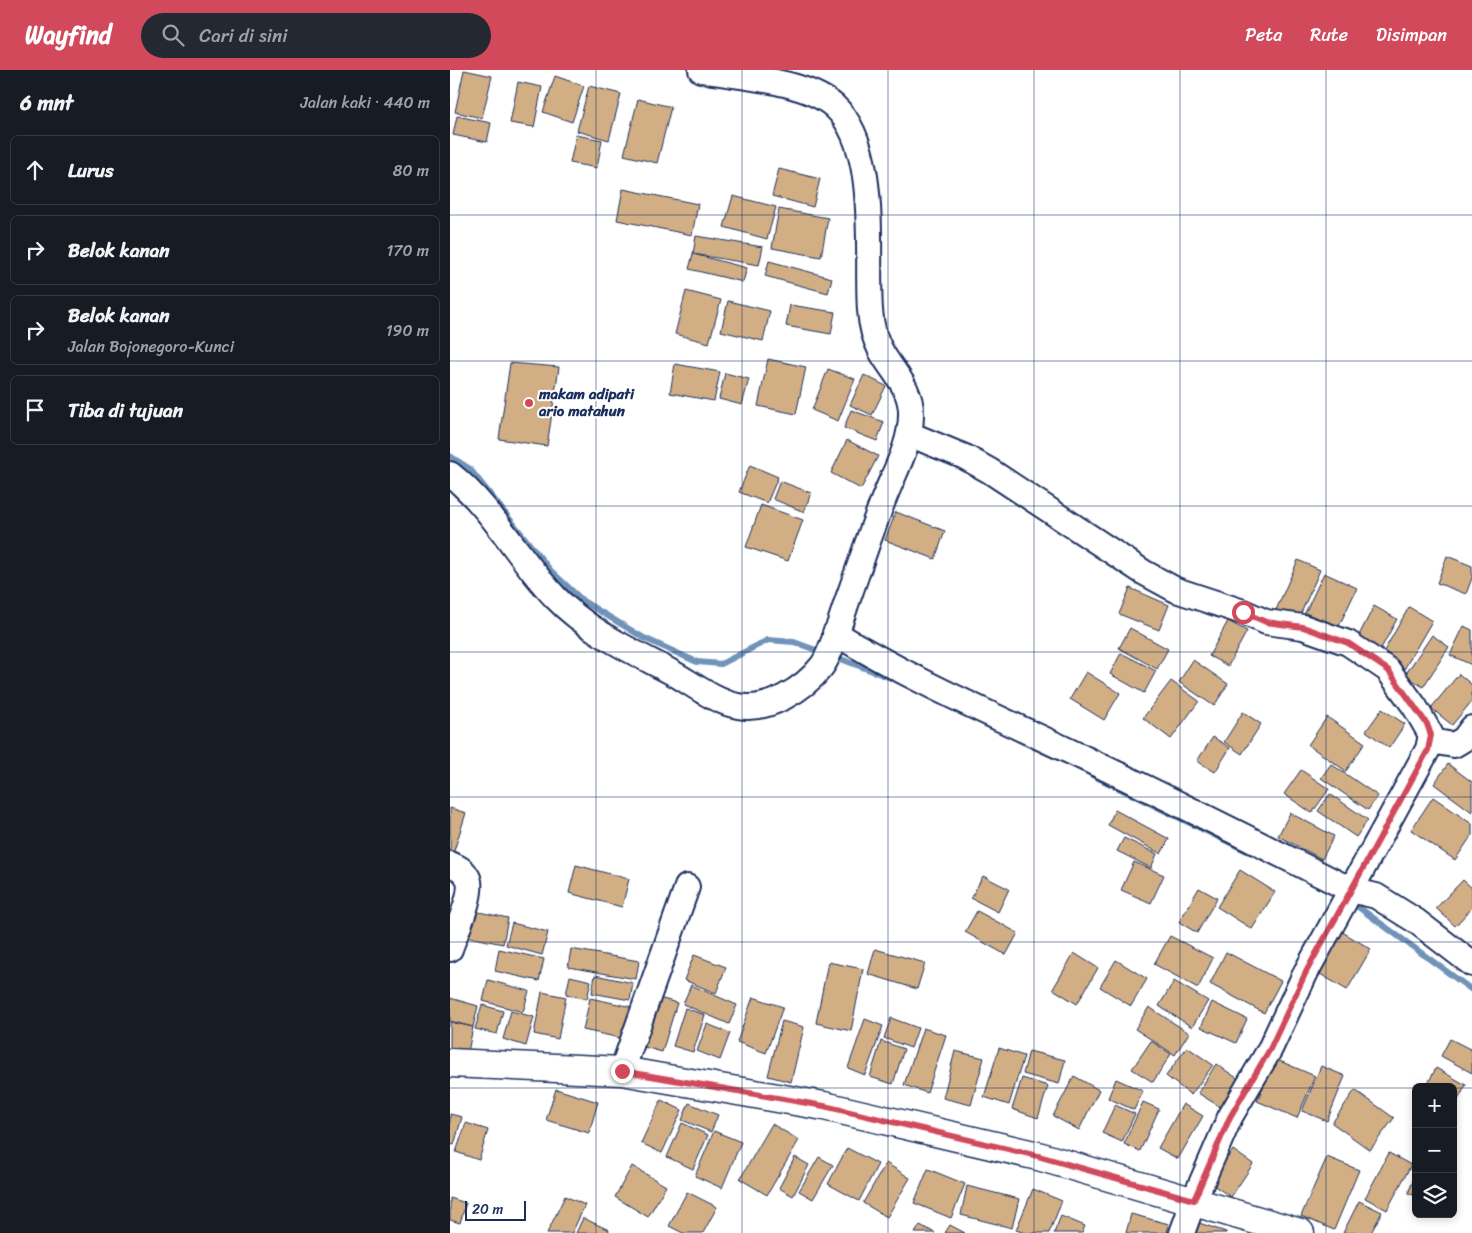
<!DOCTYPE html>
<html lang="id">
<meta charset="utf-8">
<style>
body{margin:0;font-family:Sriracha,sans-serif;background:#242831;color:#f1f3f6}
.controls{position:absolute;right:15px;bottom:15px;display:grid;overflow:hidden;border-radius:8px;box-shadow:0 2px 8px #0003}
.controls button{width:45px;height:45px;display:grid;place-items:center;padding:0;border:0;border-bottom:1px solid #363941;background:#171b24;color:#f1f3f6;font:25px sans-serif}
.scale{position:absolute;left:15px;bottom:12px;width:61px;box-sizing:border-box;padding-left:5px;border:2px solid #1b2f5e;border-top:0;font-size:14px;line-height:18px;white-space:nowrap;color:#1b2f5e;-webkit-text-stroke:4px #fff;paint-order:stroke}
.stop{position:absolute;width:15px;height:15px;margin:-11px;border:4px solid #d1495b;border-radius:50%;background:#fff}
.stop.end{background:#d1495b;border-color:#fff;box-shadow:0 1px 5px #0008}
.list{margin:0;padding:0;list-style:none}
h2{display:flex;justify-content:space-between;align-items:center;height:65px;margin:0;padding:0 20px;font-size:21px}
h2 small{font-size:16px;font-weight:400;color:#9ea1a6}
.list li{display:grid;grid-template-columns:32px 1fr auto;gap:15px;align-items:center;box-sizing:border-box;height:70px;margin:0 10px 10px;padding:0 10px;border:1px solid #363941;border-radius:8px}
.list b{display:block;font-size:19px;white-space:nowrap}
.list p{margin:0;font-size:16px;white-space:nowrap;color:#9ea1a6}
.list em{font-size:16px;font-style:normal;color:#9ea1a6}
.icon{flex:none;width:28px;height:28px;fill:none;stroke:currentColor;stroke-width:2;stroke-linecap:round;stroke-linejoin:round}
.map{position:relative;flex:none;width:1022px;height:1163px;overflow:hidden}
header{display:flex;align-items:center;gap:30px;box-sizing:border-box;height:70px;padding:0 25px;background:#d1495b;color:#fff}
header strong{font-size:24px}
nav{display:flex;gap:28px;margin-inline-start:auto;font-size:18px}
.search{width:350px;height:45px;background:#242831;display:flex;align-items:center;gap:12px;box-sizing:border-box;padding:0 18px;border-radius:28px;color:#9ea1a6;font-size:19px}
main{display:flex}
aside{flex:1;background:#171b24}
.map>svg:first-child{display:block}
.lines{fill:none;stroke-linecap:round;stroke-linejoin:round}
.stream{stroke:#7193b9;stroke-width:6}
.building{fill:#d2ae84;stroke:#1b2f5e}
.minor-casing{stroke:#1b2f5e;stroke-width:28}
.secondary-casing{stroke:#1b2f5e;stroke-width:31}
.minor{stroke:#fff;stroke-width:24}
.secondary{stroke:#fff;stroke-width:28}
.route{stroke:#d1495b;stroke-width:6}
.grid{fill:none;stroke:#1b2f5e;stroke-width:1;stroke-opacity:0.55}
.poi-dot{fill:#d1495b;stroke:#fff;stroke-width:2}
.labels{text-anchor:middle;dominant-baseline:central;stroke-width:4;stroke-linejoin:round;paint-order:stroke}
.poi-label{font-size:15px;font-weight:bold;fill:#1b2f5e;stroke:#fff;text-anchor:start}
</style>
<header>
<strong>Wayfind</strong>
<div class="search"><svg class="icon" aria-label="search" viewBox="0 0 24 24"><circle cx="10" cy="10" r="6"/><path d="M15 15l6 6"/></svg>Cari di sini</div>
<nav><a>Peta</a><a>Rute</a><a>Disimpan</a></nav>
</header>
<main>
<aside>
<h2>6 mnt<small>Jalan kaki · 440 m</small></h2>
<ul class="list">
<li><svg class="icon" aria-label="ahead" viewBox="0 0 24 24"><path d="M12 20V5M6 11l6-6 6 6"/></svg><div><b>Lurus</b></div><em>80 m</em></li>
<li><svg class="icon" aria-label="right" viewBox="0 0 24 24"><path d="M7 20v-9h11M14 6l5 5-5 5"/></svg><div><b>Belok kanan</b></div><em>170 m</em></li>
<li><svg class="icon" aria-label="right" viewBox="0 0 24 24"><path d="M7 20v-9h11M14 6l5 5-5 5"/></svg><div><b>Belok kanan</b><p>Jalan Bojonegoro-Kunci</p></div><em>190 m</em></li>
<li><svg class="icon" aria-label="arrive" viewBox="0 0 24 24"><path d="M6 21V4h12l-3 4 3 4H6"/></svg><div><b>Tiba di tujuan</b></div></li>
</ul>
</aside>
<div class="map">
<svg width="1022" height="1163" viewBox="0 0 1022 1163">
<rect width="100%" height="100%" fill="#fff"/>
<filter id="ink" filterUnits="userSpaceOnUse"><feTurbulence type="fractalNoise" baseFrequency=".02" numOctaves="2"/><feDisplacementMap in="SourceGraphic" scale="10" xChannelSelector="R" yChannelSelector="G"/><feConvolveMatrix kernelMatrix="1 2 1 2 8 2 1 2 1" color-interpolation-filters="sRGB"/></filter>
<g filter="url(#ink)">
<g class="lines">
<g class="stream">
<path d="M0 386 20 399 101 501 133 531 194 568 247 592 271 594 318 570 344 572 374 583"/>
<path d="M383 586 446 610"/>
<path d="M642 705 799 782"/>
<path d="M900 831 1022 920"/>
</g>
</g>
<g class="building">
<path d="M14 0 42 6 32 48 5 42Z"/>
<path d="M105 6 134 16 122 52 93 42Z"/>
<path d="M68 12 92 17 84 57 60 53Z"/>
<path d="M139 16 171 24 159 70 127 61Z"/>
<path d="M188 29 221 37 207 93 174 85Z"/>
<path d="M7 46 41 53 37 72 3 65Z"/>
<path d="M126 65 152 70 147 98 120 93Z"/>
<path d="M329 99 370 109 363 137 322 126Z"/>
<path d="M173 119 248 134 242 165 167 150Z"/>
<path d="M283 126 326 137 317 169 274 157Z"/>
<path d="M329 139 378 148 371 187 322 178Z"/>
<path d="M246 166 313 177 309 195 243 184Z"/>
<path d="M243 184 297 198 293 212 239 199Z"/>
<path d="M319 191 382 208 378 223 315 206Z"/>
<path d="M236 221 271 230 259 273 225 264Z"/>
<path d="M278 231 320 241 313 271 271 261Z"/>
<path d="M340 235 385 242 381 264 336 256Z"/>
<path d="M318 289 356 297 346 344 308 336Z"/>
<path d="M60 293 109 297 97 376 49 369Z"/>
<path d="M225 294 270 302 264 331 220 323Z"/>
<path d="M378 299 405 309 388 351 362 340Z"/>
<path d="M275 303 299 309 292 335 269 329Z"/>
<path d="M414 305 436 316 422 345 400 335Z"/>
<path d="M401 340 434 352 427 371 394 358Z"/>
<path d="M397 370 428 386 411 419 381 403Z"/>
<path d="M300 395 328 407 317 433 289 422Z"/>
<path d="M330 411 361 423 354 442 323 429Z"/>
<path d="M311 435 353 450 338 491 296 477Z"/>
<path d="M446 442 495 461 485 489 435 470Z"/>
<path d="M997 486 1022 496V508L1016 524 987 513Z"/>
<path d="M848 490 870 500 848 550 826 540Z"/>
<path d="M874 503 907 518 888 558 855 543Z"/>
<path d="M680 518 719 535 709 560 669 544Z"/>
<path d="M924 536 947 549 928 584 906 571Z"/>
<path d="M959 537 982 551 953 601 930 588Z"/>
<path d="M778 551 797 561 778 596 759 586Z"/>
<path d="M1014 556 1022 560V595L1000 585Z"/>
<path d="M680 558 718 579 707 599 669 578Z"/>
<path d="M982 565 999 577 973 617 955 605Z"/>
<path d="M671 583 706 601 694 623 660 604Z"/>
<path d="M743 590 778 614 764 636 729 612Z"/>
<path d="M636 602 670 623 654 650 620 629Z"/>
<path d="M1009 604 1022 615V631L1002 655 981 638Z"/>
<path d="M721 611 749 631 721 669 693 648Z"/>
<path d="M932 639 955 654 939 678 916 661Z"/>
<path d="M793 642 811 654 792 684 774 672Z"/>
<path d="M877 647 915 673 896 701 858 675Z"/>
<path d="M763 667 780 678 765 702 747 691Z"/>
<path d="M881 694 928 726 918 740 871 708Z"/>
<path d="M998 694 1022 712V742L984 714Z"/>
<path d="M851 700 879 719 862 743 834 724Z"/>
<path d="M880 724 918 750 906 767 868 741Z"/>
<path d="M983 727 1022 754V765L1005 790 961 760Z"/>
<path d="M0 738 16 743 3 784 0 783Z"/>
<path d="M665 740 719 769 711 784 658 755Z"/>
<path d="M840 743 884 766 872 789 828 766Z"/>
<path d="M674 768 707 784 701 798 667 781Z"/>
<path d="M684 792 714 805 701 833 671 820Z"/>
<path d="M126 795 179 809 172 837 119 823Z"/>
<path d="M790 800 825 822 802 859 767 837Z"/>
<path d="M533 806 559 819 548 842 521 828Z"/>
<path d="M1013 810 1022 818V838L1005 856 986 838Z"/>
<path d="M749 818 767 828 747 863 729 852Z"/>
<path d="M19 840 58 848 53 874 14 866Z"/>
<path d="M527 841 568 863 556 885 515 862Z"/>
<path d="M62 853 98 862 92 885 56 875Z"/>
<path d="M889 860 921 879 897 920 865 901Z"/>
<path d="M720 866 763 888 748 918 704 894Z"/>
<path d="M49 879 94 889 89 911 45 901Z"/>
<path d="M121 879 189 891 186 909 118 897Z"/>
<path d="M425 879 475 893 467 919 418 904Z"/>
<path d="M776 882 831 911 814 943 760 914Z"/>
<path d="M624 883 648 898 627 934 603 919Z"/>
<path d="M244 885 276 897 266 923 234 910Z"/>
<path d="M666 890 697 909 681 936 650 917Z"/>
<path d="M378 892 413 899 401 961 366 953Z"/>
<path d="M145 905 183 913 180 930 142 923Z"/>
<path d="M120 906 141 911 137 929 116 924Z"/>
<path d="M38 910 79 921 73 942 33 931Z"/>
<path d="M724 911 758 931 742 957 709 936Z"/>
<path d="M241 915 287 935 279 954 233 934Z"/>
<path d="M92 922 116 927 108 969 84 964Z"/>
<path d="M202 926 227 933 212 982 187 975Z"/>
<path d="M303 927 333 937 316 983 287 972Z"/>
<path d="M0 928 28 936 23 957 0 951Z"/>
<path d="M140 928 182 937 175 969 133 960Z"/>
<path d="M762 932 797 949 786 973 751 957Z"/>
<path d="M32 935 53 941 47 964 25 959Z"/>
<path d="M699 937 739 963 725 985 685 959Z"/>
<path d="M235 938 255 945 243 982 223 976Z"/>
<path d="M61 941 84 947 76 976 53 969Z"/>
<path d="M441 948 468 958 461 978 434 968Z"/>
<path d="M415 949 433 956 415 1005 398 998Z"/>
<path d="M332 951 354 957 341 1012 318 1006Z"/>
<path d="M0 952 23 957 18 982 0 978Z"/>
<path d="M257 954 280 963 270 990 247 981Z"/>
<path d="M473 958 496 965 477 1023 454 1015Z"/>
<path d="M1000 969 1022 980V1003L991 986Z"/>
<path d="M431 971 454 979 443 1014 420 1007Z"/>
<path d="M701 971 721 984 703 1012 682 999Z"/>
<path d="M737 977 763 995 741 1025 716 1006Z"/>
<path d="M549 978 574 986 559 1035 534 1027Z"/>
<path d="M505 981 534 988 521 1035 493 1028Z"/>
<path d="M579 981 615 990 609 1014 573 1004Z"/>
<path d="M825 989 865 1006 847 1048 807 1031Z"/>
<path d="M766 994 793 1012 775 1040 748 1023Z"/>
<path d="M871 996 895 1006 877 1051 852 1041Z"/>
<path d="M986 998 1016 1015 1003 1039V1017H976Z"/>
<path d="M624 1006 649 1020 629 1060 603 1046Z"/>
<path d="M572 1008 598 1016 588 1048 562 1039Z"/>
<path d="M666 1009 693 1021 684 1040 658 1028Z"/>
<path d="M106 1019 148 1032 139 1063 96 1050Z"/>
<path d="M905 1020 944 1048 920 1080 882 1053Z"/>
<path d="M211 1030 232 1040 212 1083 191 1073Z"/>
<path d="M693 1032 709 1039 690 1081 674 1074Z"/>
<path d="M239 1033 268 1045 261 1062 232 1050Z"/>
<path d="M733 1034 753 1046 728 1089 708 1078Z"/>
<path d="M665 1035 685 1044 672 1072 652 1063Z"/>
<path d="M0 1044 12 1047 4 1075 0 1074Z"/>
<path d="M16 1053 38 1060 29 1090 6 1082Z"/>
<path d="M232 1053 258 1065 243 1099 217 1087Z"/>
<path d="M322 1054 349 1070 317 1125 290 1109Z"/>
<path d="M264 1061 291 1072 272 1118 245 1106Z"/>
<path d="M397 1078 428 1094 409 1131 378 1114Z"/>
<path d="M783 1080 803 1094 781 1127 760 1113Z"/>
<path d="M939 1083 961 1095 937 1140 915 1128Z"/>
<path d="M345 1087 359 1095 343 1126 329 1118Z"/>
<path d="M369 1087 383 1095 363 1129 349 1121Z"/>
<path d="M877 1087 909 1100 884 1160 851 1146Z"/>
<path d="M436 1093 460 1108 437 1147 413 1133Z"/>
<path d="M182 1096 216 1116 198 1147 165 1127Z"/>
<path d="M478 1099 515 1114 501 1148 464 1133Z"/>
<path d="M966 1104V1126L958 1123Z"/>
<path d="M517 1116 569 1129 562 1158 511 1145Z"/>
<path d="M583 1119 612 1131 599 1163H575L566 1160Z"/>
<path d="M237 1122 267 1137 253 1163H233L219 1156Z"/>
<path d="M115 1126 135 1135 122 1163H97Z"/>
<path d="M0 1128 16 1133 10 1153 0 1150Z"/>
<path d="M909 1131 932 1142 921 1163H893Z"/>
<path d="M681 1144 719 1154 717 1163H676Z"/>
<path d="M611 1146 635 1156 632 1163H604Z"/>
<path d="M133 1148 159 1160 158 1163H126Z"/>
<path d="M740 1150 776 1162V1163H736Z"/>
<path d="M470 1155 485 1163H465Z"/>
<path d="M500 1155 515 1163H495Z"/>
</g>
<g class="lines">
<g class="minor-casing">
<g id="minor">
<path d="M459 364 515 387 540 401 693 502 726 520 793 542 816 552 853 557 898 573 938 600 965 637 981 665 978 679 856 902 820 979 780 1047 744 1130 732 1163"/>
<path d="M0 404C42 437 69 490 106 528 139 562 182 581 223 603 243 614 265 632 288 636 318 642 354 619 372 596 381 585 394 539 400 523 411 492 421 461 433 431 443 404 461 375 461 345 462 318 443 303 431 281 424 268 421 255 420 240 416 183 430 77 384 36 354 10 289 7 251 0"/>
<path d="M385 563C465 612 552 649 636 689 725 731 813 776 901 820L926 826 966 851 1022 894"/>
<path d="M980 671 1004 675 1014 669 1022 658"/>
<path d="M0 794C8 797 14 800 18 808 25 822 5 864 0 879"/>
<path d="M172 1001 237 817"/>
</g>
</g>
<g class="secondary-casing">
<path id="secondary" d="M0 993 172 1001 374 1036 588 1086 850 1163"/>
</g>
<use href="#minor" class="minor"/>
<use href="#secondary" class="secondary"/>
</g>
</g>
<g class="lines" filter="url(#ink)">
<path class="route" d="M172 1001 374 1036 588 1086 744 1130 780 1047 820 979 856 902 978 680 981 665 977 654 938 600 898 573 853 557 816 552 793 542"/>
</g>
<path class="grid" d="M146 0V1163M292 0V1163M438 0V1163M584 0V1163M730 0V1163M876 0V1163M0 145H1022M0 291H1022M0 436H1022M0 582H1022M0 727H1022M0 872H1022M0 1018H966M1003 1018H1022"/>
<circle class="poi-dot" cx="79" cy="333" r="5"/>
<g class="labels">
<g class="poi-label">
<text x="89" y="324">makam adipati<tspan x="89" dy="17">ario matahun</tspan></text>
</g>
</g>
</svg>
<div class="controls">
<button>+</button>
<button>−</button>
<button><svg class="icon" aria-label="layers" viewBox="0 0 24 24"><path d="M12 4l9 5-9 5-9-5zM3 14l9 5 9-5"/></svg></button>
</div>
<div class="scale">20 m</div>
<div class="stop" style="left:793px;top:542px"></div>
<div class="stop end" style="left:172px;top:1001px"></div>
</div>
</main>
